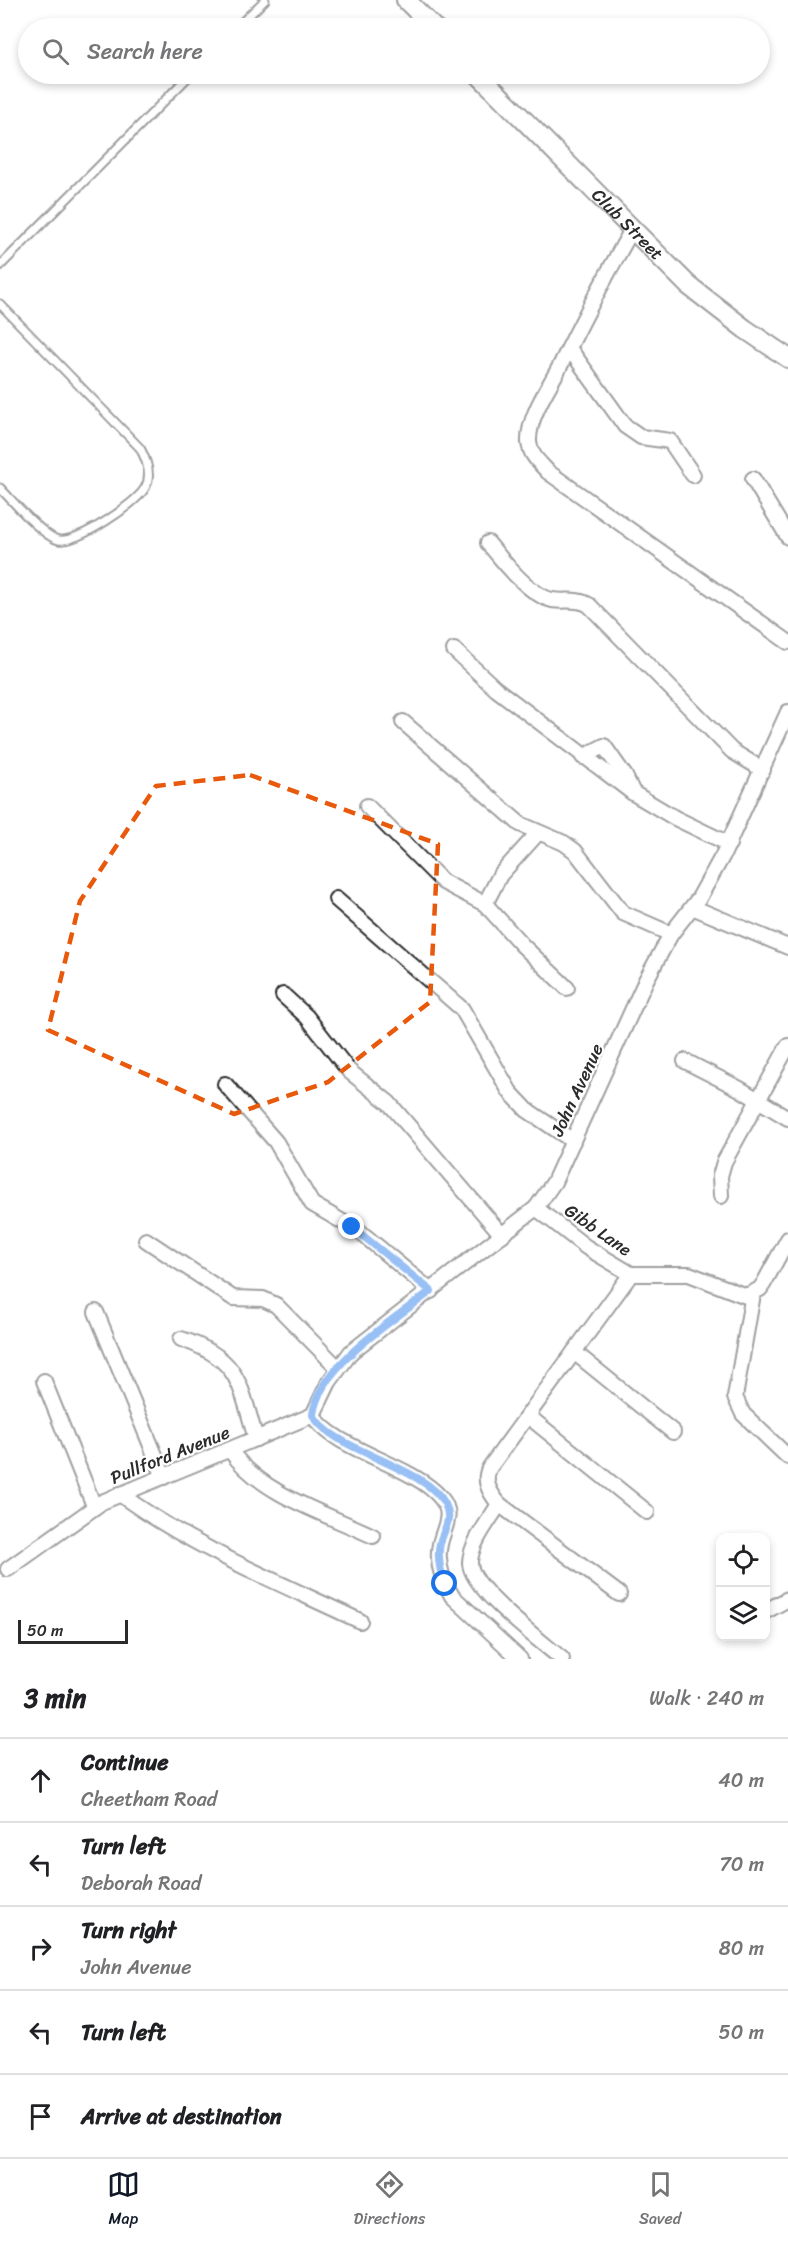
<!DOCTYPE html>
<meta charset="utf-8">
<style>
body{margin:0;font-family:Sriracha,sans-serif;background:#f6f6f6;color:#202124}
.controls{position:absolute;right:18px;bottom:18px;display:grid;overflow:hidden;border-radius:12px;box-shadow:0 3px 9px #0003}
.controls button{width:54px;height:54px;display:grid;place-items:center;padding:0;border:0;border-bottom:2px solid #e0e0e0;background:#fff;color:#202124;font:30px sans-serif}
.scale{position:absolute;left:18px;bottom:15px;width:110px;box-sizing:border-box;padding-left:6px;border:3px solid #2b2b2b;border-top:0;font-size:16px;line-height:21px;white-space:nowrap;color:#2b2b2b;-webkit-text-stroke:4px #fff;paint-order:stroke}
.stop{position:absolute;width:18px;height:18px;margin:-14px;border:4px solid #1a73e8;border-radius:50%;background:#fff}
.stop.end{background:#1a73e8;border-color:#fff;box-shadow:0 2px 6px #0008}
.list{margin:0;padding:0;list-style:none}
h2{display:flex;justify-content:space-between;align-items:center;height:78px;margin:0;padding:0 24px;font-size:26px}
h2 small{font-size:20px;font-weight:400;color:#757577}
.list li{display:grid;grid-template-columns:39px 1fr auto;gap:18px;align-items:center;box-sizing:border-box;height:84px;padding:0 24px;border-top:2px solid #e0e0e0}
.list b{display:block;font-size:22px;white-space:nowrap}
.list p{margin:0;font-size:20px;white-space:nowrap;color:#757577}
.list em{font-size:20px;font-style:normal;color:#757577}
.icon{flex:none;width:33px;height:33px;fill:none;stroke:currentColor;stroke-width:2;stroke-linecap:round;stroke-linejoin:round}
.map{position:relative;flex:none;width:788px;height:1659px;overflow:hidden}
.search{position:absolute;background:#fff;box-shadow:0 3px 9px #0003;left:18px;right:18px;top:18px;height:66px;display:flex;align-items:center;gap:15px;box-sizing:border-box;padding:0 21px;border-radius:33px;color:#757577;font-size:22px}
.sheet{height:498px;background:#fff}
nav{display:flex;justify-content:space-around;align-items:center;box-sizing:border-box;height:84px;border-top:2px solid #e0e0e0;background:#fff;font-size:16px;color:#757577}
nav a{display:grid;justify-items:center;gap:3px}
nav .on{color:#111827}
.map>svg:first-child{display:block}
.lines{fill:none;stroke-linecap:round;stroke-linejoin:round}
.service-casing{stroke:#2b2b2b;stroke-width:11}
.minor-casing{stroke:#2b2b2b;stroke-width:18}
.secondary-casing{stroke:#2b2b2b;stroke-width:22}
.service{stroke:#fff;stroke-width:7}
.minor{stroke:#fff;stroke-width:14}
.secondary{stroke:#fff;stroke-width:18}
.route{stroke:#1a73e8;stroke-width:8}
.marked{fill:none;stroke:#e8590c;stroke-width:4.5;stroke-dasharray:12 8;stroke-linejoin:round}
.labels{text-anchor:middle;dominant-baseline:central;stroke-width:4.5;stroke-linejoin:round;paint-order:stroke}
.street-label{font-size:18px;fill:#2b2b2b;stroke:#fff}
</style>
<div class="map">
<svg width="788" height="1659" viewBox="0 0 788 1659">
<rect width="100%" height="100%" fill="#fff"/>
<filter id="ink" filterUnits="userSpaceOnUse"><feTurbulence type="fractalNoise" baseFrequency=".0167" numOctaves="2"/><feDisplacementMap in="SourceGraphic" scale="12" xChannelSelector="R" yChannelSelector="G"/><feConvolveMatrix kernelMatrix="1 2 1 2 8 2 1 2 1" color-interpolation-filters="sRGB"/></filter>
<g filter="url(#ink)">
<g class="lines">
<g class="service-casing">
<g id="service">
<path d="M236 28 265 0"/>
<path d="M0 266 191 74"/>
<path d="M0 304 140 448C146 459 153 475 145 488 136 504 78 543 59 540 43 537 12 500 0 488"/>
</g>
</g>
<g class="minor-casing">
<g id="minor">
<path d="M633 228C607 273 583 319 560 366 549 387 528 417 529 442 530 455 540 463 548 472L788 642"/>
<path d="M569 348 625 426 641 437 670 441 693 475"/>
<path d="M753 479 788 537"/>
<path d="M488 543C502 560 529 595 552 600 565 602 578 598 589 605L732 751 763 770"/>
<path d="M454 650 496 689 633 793"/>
<path d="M403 722 520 824 564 843 575 851 623 913 671 934"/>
<path d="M583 757 604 746 625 776 633 793 675 818 729 844"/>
<path d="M367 806 443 882 485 904 522 945 567 988"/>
<path d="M336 899 462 1009 510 1092 527 1110 573 1141"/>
<path d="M485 904 500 875 538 833"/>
<path d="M692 907 788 947"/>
<path d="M283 995 307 1017 349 1071 389 1103 502 1235"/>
<path d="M685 1061 740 1089 788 1118"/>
<path d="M225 1084 276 1142 312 1204 360 1232 431 1291"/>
<path d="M721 1196 720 1176 724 1162 788 1046"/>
<path d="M536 1208 586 1247 631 1274H689L746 1296 760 1289 764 1283 788 1239"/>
<path d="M146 1240 233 1298 263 1299 276 1305 338 1368"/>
<path d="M753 1294 735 1397 743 1414 788 1457"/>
<path d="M96 1312 164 1477"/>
<path d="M181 1339C240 1358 240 1385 256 1439"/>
<path d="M574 1352 673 1432"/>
<path d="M44 1381 94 1506"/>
<path d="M313 1415 329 1382 351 1352 536 1208 554 1182 646 980 671 934 699 898 723 855 788 712"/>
<path d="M313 1415C332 1449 413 1465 440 1497 455 1514 444 1526 440 1544 436 1563 442 1580 452 1596L520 1659"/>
<path d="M528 1416 647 1512"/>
<path d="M230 1450C261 1495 325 1513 373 1536"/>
<path d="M120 1494C193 1548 278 1582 360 1621"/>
<path d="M499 1504C490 1520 471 1542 470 1562 469 1588 541 1641 562 1659"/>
<path d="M8 1569 102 1502 313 1415"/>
<path d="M619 1594 499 1504C490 1493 482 1480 490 1467L631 1274"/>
<path d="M766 1611 788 1599"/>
</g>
</g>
<g class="secondary-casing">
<g id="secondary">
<path d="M406 0 434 28"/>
<path id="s1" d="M478 74 688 285 745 329 788 358"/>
</g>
</g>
<use href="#service" class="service"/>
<use href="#minor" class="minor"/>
<use href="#secondary" class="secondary"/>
</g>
</g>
<g class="lines" filter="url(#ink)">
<path class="route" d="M352 1227 431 1291C395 1319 318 1366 313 1415 332 1451 427 1467 445 1504 453 1520 444 1528 440 1543 437 1557 440 1571 445 1584"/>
</g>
<path d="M0 0H788V1659H0ZM250 775 438 844 430 1002 328 1082 234 1114 48 1030 80 901 156 786Z" fill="#fff" fill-opacity=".55" fill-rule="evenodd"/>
<path class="marked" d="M250 775 438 844 430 1002 328 1082 234 1114 48 1030 80 901 156 786Z"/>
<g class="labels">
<g class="street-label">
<text stroke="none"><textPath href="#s1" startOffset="212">Club Street</textPath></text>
<text transform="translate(577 1090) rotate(-65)">John Avenue</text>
<text transform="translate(598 1230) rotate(35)">Gibb Lane</text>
<text transform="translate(170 1455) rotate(-22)">Pullford Avenue</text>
</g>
</g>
</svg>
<div class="controls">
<button><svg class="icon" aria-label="locate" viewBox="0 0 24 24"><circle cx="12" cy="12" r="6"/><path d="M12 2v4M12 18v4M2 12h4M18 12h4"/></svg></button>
<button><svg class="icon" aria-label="layers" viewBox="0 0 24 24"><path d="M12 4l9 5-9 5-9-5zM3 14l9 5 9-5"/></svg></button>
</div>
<div class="scale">50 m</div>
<div class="stop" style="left:445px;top:1584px"></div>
<div class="stop end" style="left:352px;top:1227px"></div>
<div class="search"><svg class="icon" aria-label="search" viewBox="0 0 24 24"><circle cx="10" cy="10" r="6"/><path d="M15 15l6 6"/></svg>Search here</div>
</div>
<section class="sheet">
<h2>3 min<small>Walk · 240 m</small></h2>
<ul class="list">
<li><svg class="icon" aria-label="ahead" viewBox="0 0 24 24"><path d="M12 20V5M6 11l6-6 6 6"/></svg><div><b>Continue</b><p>Cheetham Road</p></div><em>40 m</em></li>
<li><svg class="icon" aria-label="left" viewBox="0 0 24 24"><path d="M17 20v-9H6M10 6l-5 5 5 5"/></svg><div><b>Turn left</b><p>Deborah Road</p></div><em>70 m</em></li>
<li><svg class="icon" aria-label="right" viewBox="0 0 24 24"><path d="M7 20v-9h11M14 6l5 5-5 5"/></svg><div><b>Turn right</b><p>John Avenue</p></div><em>80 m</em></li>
<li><svg class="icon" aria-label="left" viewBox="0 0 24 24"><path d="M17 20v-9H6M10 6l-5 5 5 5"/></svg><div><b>Turn left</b></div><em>50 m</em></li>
<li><svg class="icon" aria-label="arrive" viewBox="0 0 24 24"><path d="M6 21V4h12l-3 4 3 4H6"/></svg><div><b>Arrive at destination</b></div></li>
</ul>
</section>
<nav>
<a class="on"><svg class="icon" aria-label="map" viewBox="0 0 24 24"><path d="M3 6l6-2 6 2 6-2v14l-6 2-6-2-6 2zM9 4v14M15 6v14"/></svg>Map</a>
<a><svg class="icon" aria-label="directions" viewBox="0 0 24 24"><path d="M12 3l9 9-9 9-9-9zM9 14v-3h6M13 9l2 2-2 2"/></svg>Directions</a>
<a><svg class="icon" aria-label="saved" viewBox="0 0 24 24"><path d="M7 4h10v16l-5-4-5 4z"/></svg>Saved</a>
</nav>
